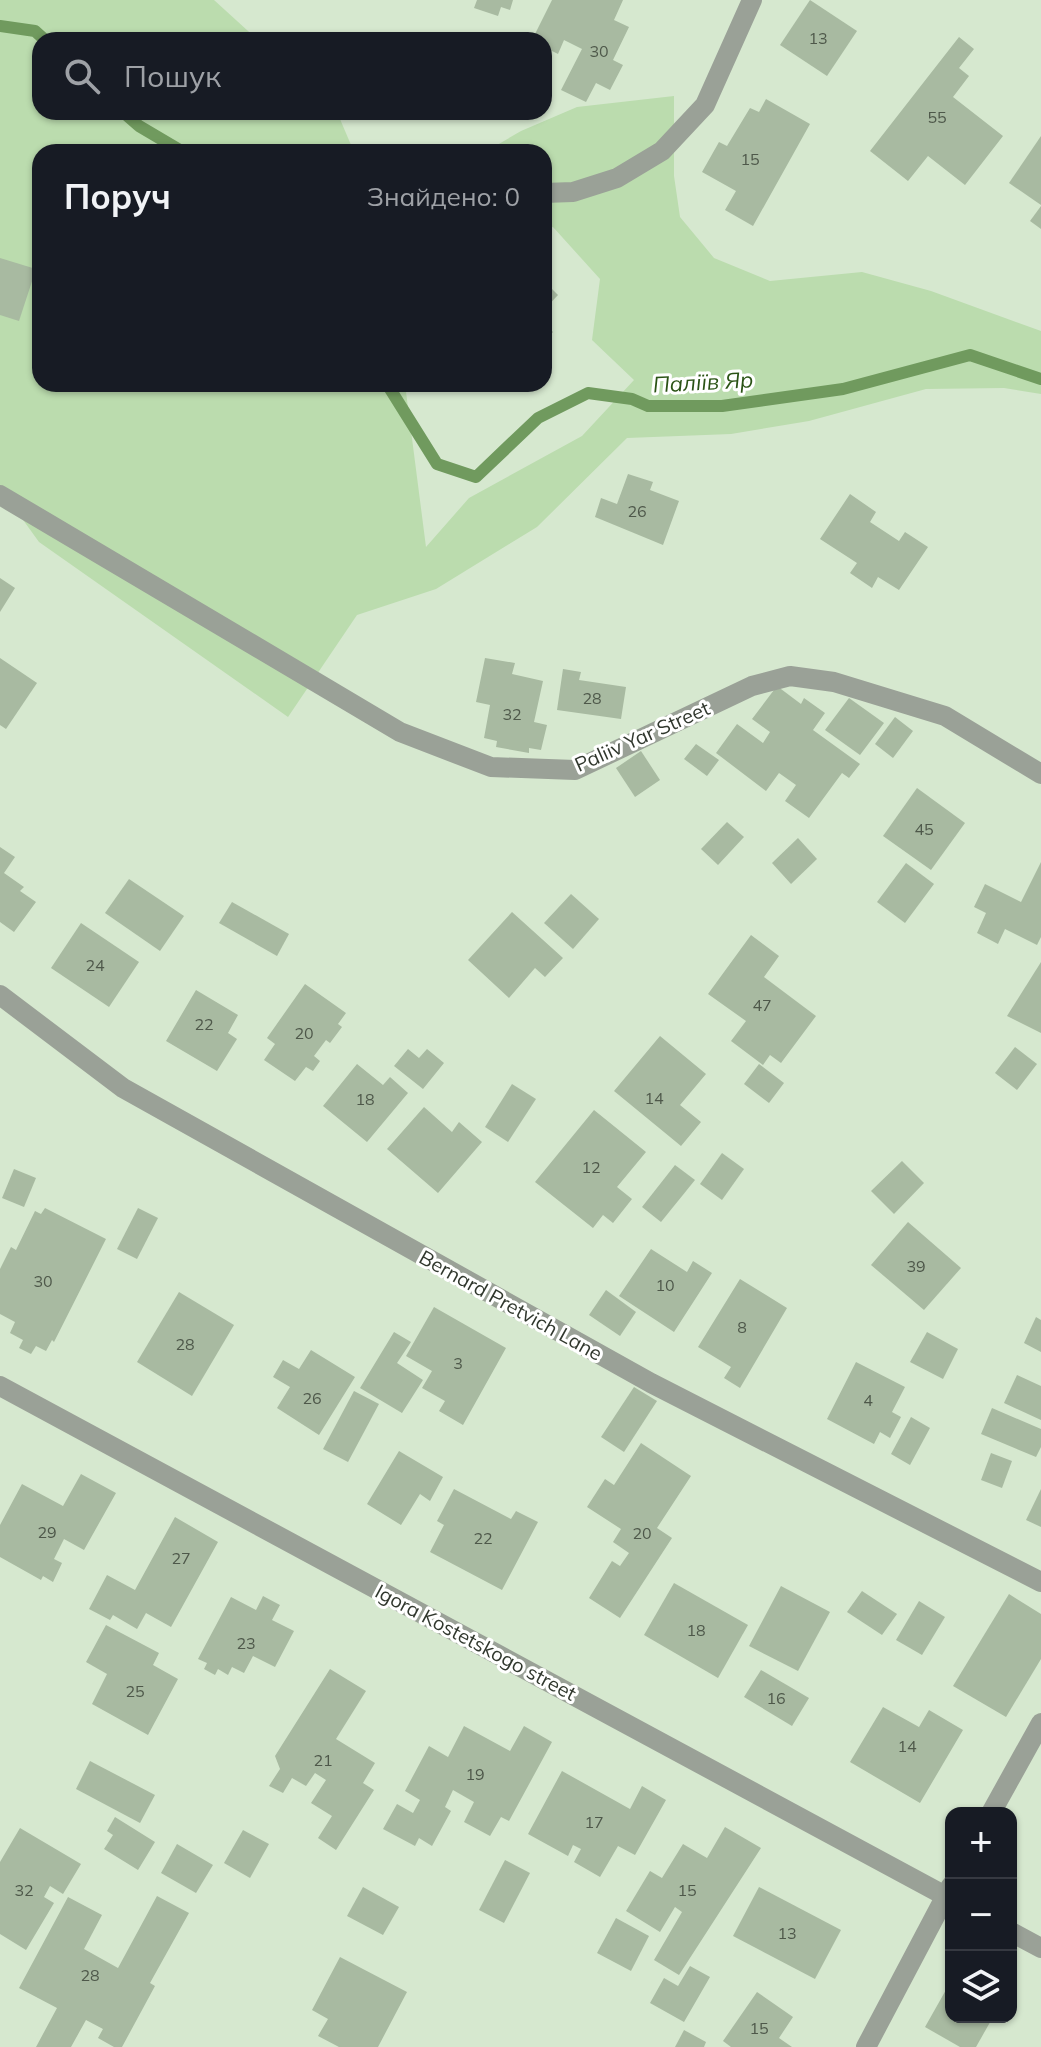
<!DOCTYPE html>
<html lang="uk">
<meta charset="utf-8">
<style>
body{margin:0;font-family:Mulish,sans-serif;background:#242831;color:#f1f3f6}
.controls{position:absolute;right:24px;bottom:24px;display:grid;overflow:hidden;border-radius:16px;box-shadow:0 2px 6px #0004}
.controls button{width:72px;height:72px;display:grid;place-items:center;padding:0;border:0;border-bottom:2px solid #363941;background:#171b24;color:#f1f3f6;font:40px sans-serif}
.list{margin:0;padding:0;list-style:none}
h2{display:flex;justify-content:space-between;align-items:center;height:104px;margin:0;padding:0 32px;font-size:34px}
h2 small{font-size:26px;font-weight:400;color:#9ea1a6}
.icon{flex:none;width:44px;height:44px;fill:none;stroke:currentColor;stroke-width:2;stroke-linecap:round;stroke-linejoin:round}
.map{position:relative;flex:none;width:1041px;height:2047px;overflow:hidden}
.search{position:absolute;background:#171b24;box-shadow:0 2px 6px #0004;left:32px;top:32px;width:520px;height:88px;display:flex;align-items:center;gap:20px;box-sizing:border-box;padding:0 28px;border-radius:24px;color:#9ea1a6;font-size:30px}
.panel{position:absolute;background:#171b24;box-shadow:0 2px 6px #0004;left:32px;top:144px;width:520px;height:248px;border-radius:24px}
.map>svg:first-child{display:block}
.green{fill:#bbdcae}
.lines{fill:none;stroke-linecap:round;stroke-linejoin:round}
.stream{stroke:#709a5e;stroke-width:12}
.building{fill:#a8baa1}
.street{stroke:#9aa197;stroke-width:20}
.labels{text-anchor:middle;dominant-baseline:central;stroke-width:6;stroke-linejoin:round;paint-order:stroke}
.number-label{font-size:16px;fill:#4e584a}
.street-label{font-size:20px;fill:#30372d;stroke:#fff}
.water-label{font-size:22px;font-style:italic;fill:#2a5315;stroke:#fff}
</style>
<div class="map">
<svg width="1041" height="2047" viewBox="0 0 1041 2047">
<rect width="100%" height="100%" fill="#d6e8cf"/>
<path class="green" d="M0 0H214L258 40H40V112H337L354 152H40V384H405L426 547 469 498 582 436 634 380 592 340 600 279 553 227 544 230V152H485L521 131 577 107 674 96V176L680 217 714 258 770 281 862 272 931 291 1041 331V394L1004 388 926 389 809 421 731 434 627 438 537 527 436 589 357 615 288 717 39 542 0 488Z"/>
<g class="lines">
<g class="stream">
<path d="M0 26 35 31 45 40"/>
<path d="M123 112 139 126 183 152"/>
<path d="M387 384 437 464 476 477 538 418 588 393 632 399 648 406H722L843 389 970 355 1041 379"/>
</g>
</g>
<g class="building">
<path d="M477 0H513L510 10 501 7 498 16 474 8Z"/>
<path d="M552 0H623L614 20 629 27 613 60 623 65 610 90 596 83 586 102 561 90 582 49 564 40 558 54 544 47V40H532Z"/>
<path d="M810 0 857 31 827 76 780 45Z"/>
<path d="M959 37 974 49 959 68 969 76 953 97 1003 136 965 185 928 156 908 181 870 151Z"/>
<path d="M766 99 810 124 753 226 725 210 736 191 702 172 719 142 727 146 750 108 759 112Z"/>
<path d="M1041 136V205L1009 183Z"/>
<path d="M1041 206V229L1030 221Z"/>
<path d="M0 258 36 269 19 321 0 315Z"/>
<path d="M544 281 558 295 544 310Z"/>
<path d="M544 323 553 332 544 342Z"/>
<path d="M628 474 653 482 650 490 679 501 663 545 595 517 601 498 617 504Z"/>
<path d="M850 494 876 512 870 522 899 541 905 532 928 547 899 590 878 577 872 588 850 573 857 563 820 539Z"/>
<path d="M0 578 15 588 0 612Z"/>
<path d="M0 658 37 683 6 729 0 725Z"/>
<path d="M485 658 515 663 512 674 543 681 534 722 547 725 541 750 529 748V753L496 747 497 741 484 738 490 705 476 702Z"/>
<path d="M563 669 581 672 579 680 626 687 621 719 557 710Z"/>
<path d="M777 686 801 704 804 698 825 713 813 730 860 764 849 778 842 773 809 818 785 801 796 785 779 773 766 791 716 753 737 724 763 743 770 732 752 719Z"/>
<path d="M849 698 884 723 860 755 825 730Z"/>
<path d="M895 717 913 731 893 758 875 744Z"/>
<path d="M696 744 719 760 707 776 684 759Z"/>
<path d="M641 751 660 780 635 797 616 768Z"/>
<path d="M917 788 965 823 931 870 883 836Z"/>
<path d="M727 822 744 837 718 865 701 849Z"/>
<path d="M798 838 817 859 791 884 772 863Z"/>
<path d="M0 847 15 857 4 873 24 887 20 891 36 902 14 932 0 922Z"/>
<path d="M1041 862V937L1037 945 1005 929 998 944 977 933 986 913 974 907 985 884 1021 902Z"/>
<path d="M906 863 934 884 905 923 877 902Z"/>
<path d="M129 879 184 916 160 951 105 913Z"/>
<path d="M571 894 599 919 573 949 544 923Z"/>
<path d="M232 902 289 934 277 956 219 923Z"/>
<path d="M512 912 563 958 545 977 535 968 509 998 468 960Z"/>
<path d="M81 923 139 962 109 1007 51 968Z"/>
<path d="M751 935 779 956 764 977 816 1016 781 1063 770 1055 763 1065 731 1041 746 1021 708 994Z"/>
<path d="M1041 962V1033L1007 1016Z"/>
<path d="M305 984 346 1013 338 1024 342 1027 330 1043 326 1040 314 1056 320 1061 313 1071 306 1067 295 1081 264 1060 275 1044 267 1038Z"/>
<path d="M196 990 238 1015 228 1033 237 1039 217 1071 166 1041Z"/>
<path d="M660 1036 706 1074 680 1105 701 1122 681 1146 614 1091Z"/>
<path d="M1015 1047 1037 1064 1017 1090 995 1073Z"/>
<path d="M408 1049 419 1058 427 1049 444 1063 423 1089 394 1066Z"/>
<path d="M357 1064 383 1085 390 1077 408 1093 367 1142 323 1106Z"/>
<path d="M759 1064 784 1083 769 1103 744 1084Z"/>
<path d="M512 1084 536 1099 508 1142 485 1127Z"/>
<path d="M424 1107 452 1132 459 1122 482 1142 438 1193 387 1149Z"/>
<path d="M594 1110 646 1152 617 1187 632 1199 613 1223 603 1215 593 1228 535 1182Z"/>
<path d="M722 1153 744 1169 722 1200 700 1184Z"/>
<path d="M902 1161 924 1183 894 1214 871 1191Z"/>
<path d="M675 1165 695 1180 661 1222 642 1207Z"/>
<path d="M14 1169 36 1178 24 1207 2 1198Z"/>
<path d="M45 1208 106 1239 54 1342 52 1340 46 1351 36 1346 31 1354 19 1348 23 1340 10 1333 15 1322 0 1314V1269L11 1247 16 1250 35 1211 41 1214Z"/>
<path d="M138 1208 158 1218 137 1259 117 1249Z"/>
<path d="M908 1222 961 1268 924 1310 871 1265Z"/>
<path d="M651 1249 687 1272 693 1261 712 1273 674 1332 619 1296Z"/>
<path d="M740 1279 787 1308 740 1388 724 1378 731 1367 698 1347Z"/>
<path d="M606 1290 636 1312 620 1336 589 1315Z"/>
<path d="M179 1292 234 1325 192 1396 137 1362Z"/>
<path d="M434 1307 506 1348 463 1425 439 1411 445 1401 422 1388 432 1371 406 1356Z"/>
<path d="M1036 1317 1041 1320V1352L1024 1343Z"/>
<path d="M394 1332 411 1342 397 1363 423 1380 402 1413 360 1388Z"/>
<path d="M927 1332 958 1349 943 1379 910 1362Z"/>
<path d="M311 1350 355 1377 319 1435 277 1408 290 1387 273 1377 283 1360 299 1369Z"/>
<path d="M856 1362 905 1387 892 1412 901 1417 890 1438 880 1432 874 1444 827 1419Z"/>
<path d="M1017 1375 1041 1386V1420L1004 1403Z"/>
<path d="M634 1387 657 1401 624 1452 601 1437Z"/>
<path d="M354 1391 379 1404 348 1462 323 1449Z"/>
<path d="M992 1408 1041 1429V1447L1036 1457 981 1434Z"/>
<path d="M911 1417 930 1428 910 1465 891 1454Z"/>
<path d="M641 1443 691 1476 657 1528 672 1538 620 1618 589 1598 612 1561 620 1566 629 1553 613 1542 621 1529 587 1507 605 1479 614 1485Z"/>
<path d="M399 1451 443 1477 430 1501 420 1494 401 1525 367 1504Z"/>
<path d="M991 1453 1012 1461 1002 1488 981 1480Z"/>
<path d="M81 1474 116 1493 84 1550 64 1539 54 1559 62 1563 53 1582 43 1576 41 1580 0 1557V1525L22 1484 63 1506Z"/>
<path d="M454 1489 511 1519 516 1511 538 1522 502 1590 430 1552 444 1525 437 1521Z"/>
<path d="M1041 1489V1527L1026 1520Z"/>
<path d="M175 1517 218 1542 171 1627 146 1613 137 1629 113 1615 110 1620 89 1609 107 1575 135 1590Z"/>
<path d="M674 1583 748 1625 718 1678 644 1635Z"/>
<path d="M781 1586 830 1612 798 1671 749 1646Z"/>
<path d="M862 1591 897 1614 882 1635 847 1612Z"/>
<path d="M1009 1594 1041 1614V1659L1006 1717 953 1686Z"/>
<path d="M263 1596 280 1605 272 1620 294 1631 275 1667 253 1656 244 1673 232 1667 228 1675 218 1669 215 1675 204 1669 207 1663 198 1659 231 1597 256 1610Z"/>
<path d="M919 1601 945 1617 922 1655 896 1640Z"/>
<path d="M106 1625 159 1653 153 1665 178 1679 148 1735 92 1704 107 1674 86 1662Z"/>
<path d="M330 1669 366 1691 336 1739 375 1763 363 1783 374 1790 336 1850 318 1838 332 1816 311 1803 326 1780 315 1773 306 1786 292 1778 283 1793 269 1786 280 1769 275 1756Z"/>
<path d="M761 1670 809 1698 792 1726 744 1697Z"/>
<path d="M883 1707 919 1727 929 1710 963 1730 920 1803 850 1762Z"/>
<path d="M464 1726 510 1751 524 1726 552 1742 509 1821 501 1817 490 1836 464 1822 474 1802 453 1790 445 1807 451 1811 432 1846 419 1838 415 1846 383 1829 397 1804 413 1813 420 1800 405 1791 429 1746 448 1757Z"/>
<path d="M90 1761 155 1795 140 1823 76 1789Z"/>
<path d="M562 1771 630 1809 642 1786 666 1800 635 1855 618 1846 600 1877 574 1862 581 1849 573 1845 568 1856 528 1834Z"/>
<path d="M115 1817 155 1842 138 1870 104 1849 113 1835 107 1831Z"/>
<path d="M725 1827 761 1848 679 1975 654 1960 682 1912 675 1907 660 1932 626 1911 650 1871 662 1878 683 1844 707 1858Z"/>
<path d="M20 1828 81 1864 63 1894 50 1886 44 1897 54 1903 26 1950 0 1934V1862Z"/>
<path d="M243 1830 269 1844 250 1878 224 1863Z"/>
<path d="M177 1844 213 1865 196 1893 161 1873Z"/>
<path d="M505 1860 530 1873 504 1923 479 1910Z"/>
<path d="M363 1887 399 1907 383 1935 347 1916Z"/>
<path d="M759 1887 841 1930 815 1979 733 1936Z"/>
<path d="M157 1896 189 1913 150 1983 155 1986 122 2047H114L98 2038 103 2029 86 2020 71 2047H36L57 2008 19 1988 68 1897 102 1915 84 1949 118 1968Z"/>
<path d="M616 1918 649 1936 631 1971 597 1953Z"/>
<path d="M340 1957 407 1992 378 2047H339L318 2036 328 2019 312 2010Z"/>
<path d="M690 1966 710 1977 684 2022 650 2003 664 1978 678 1986Z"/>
<path d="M951 1981V2017H993L976 2047H960L925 2027Z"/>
<path d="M757 1992 793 2017 779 2038 792 2047H731L723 2041Z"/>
<path d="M684 2030 706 2042 704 2047H675Z"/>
</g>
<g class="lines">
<g class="street">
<path d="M544 193 573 192 617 178 662 151 705 105 752 0"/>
<path d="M0 495 400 732 491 767 575 770 752 686 790 676 834 682 945 716 1041 774"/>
<path d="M0 995 123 1088 651 1383 1041 1582"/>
<path d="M0 1386 951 1899"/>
<path d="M991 1813 1041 1723"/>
<path d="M1011 1932 1041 1948"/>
<path d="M866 2047 951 1886"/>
</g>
</g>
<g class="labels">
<g class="number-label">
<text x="818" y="38">13</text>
<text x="599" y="51">30</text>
<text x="937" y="117">55</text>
<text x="750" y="159">15</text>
<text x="637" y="511">26</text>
<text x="592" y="698">28</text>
<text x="512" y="714">32</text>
<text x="924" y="829">45</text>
<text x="95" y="965">24</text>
<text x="762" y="1005">47</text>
<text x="204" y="1024">22</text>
<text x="304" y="1033">20</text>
<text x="654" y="1098">14</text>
<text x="365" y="1099">18</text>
<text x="591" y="1167">12</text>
<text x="916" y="1266">39</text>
<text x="43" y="1281">30</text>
<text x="665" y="1285">10</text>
<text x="742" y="1327">8</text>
<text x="185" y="1344">28</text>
<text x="458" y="1363">3</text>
<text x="312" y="1398">26</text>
<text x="868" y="1400">4</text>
<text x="47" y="1532">29</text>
<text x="642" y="1533">20</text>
<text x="483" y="1538">22</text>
<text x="181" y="1558">27</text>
<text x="696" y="1630">18</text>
<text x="246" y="1643">23</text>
<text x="135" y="1691">25</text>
<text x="776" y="1698">16</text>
<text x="907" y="1746">14</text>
<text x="323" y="1760">21</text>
<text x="475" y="1774">19</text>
<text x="594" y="1822">17</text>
<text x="24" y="1890">32</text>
<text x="687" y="1890">15</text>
<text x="787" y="1933">13</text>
<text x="90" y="1975">28</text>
<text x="759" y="2028">15</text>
</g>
<g class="street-label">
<text transform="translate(642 736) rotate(-24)">Paliiv Yar Street</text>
<text transform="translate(511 1305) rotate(29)">Bernard Pretvich Lane</text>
<text transform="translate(476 1642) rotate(28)">Igora Kostetskogo street</text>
</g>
<g class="water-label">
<text transform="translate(703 382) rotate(-3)">Паліїв Яр</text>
</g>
</g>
</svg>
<div class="controls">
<button>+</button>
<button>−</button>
<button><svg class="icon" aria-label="layers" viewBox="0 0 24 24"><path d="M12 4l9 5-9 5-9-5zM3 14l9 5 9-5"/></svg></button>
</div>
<div class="search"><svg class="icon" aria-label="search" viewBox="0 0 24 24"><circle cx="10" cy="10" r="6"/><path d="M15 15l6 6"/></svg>Пошук</div>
<section class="panel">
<h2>Поруч<small>Знайдено: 0</small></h2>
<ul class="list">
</ul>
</section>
</div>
